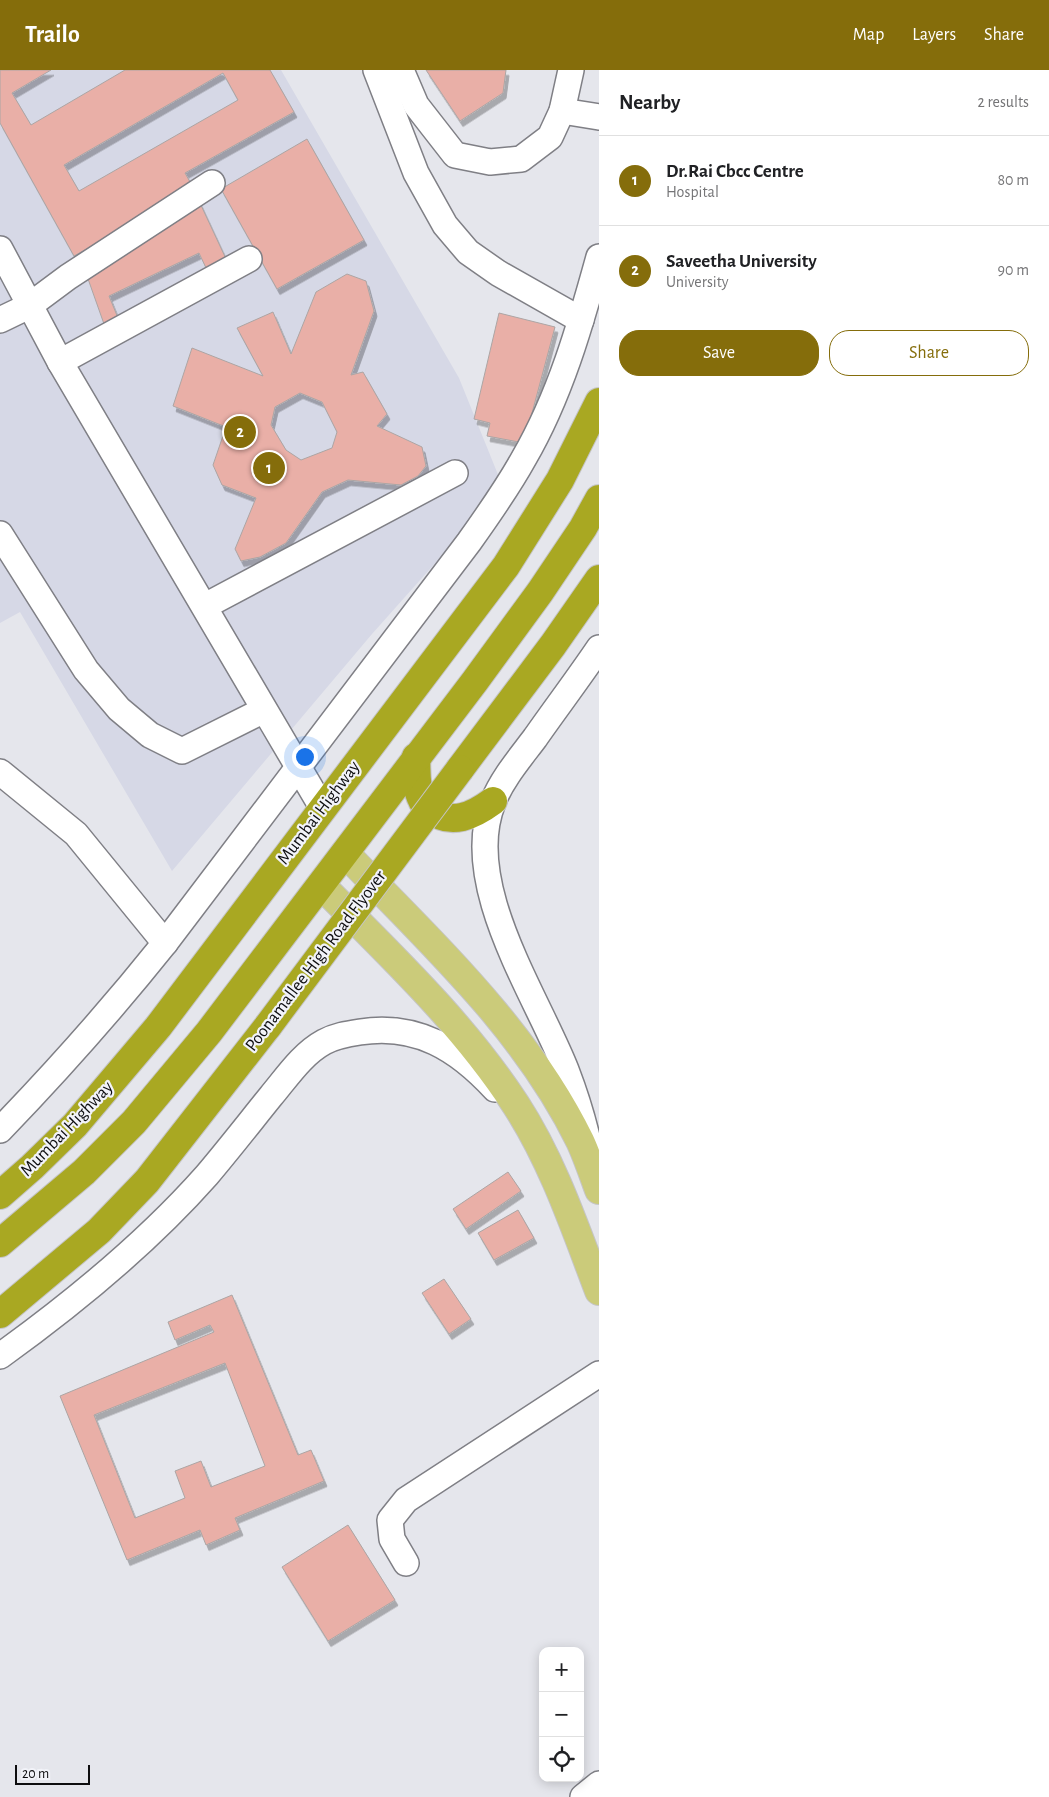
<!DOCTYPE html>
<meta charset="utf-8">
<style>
body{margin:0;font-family:"Alegreya Sans",sans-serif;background:#f2f2f2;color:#202124}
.controls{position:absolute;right:15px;bottom:15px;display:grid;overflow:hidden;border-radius:10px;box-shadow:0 2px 12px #0003}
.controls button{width:45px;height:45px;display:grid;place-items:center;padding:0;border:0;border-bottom:1px solid #e0e0e0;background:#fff;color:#202124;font:25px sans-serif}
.scale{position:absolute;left:15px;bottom:12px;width:75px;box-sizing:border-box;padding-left:5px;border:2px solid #0d0d0f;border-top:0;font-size:14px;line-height:18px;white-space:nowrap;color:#0d0d0f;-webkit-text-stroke:4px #f2f3f9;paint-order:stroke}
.you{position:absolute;left:304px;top:686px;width:18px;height:18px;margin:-12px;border:4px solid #fff;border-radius:50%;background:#1a73e8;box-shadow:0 0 0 8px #1a73e833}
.badge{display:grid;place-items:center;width:32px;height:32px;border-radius:50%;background:#856d0b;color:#fff;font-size:16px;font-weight:700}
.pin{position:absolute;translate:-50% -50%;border:2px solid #fff;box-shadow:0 1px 5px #0006}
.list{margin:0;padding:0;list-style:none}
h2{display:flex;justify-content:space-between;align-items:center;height:65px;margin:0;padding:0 20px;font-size:21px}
h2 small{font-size:16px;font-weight:400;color:#757577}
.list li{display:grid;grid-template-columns:32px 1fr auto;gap:15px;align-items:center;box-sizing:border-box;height:90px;padding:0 20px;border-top:1px solid #e0e0e0}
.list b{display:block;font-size:19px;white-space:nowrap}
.list p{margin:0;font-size:16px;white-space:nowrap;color:#757577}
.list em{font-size:16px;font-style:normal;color:#757577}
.actions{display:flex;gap:10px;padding:15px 20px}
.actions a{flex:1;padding:11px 0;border:1px solid #856d0b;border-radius:20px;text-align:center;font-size:18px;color:#856d0b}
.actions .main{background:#856d0b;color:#fff}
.icon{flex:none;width:28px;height:28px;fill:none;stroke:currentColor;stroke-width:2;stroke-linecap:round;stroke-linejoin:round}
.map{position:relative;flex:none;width:599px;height:1727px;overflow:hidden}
header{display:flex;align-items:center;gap:30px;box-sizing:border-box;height:70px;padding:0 25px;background:#856d0b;color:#fff}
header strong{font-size:24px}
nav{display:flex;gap:28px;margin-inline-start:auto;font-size:18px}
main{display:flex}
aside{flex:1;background:#fff}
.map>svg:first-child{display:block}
.built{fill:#d6d8e6}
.building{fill:#e9afa7;stroke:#aca5a4;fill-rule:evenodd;filter:url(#shadow)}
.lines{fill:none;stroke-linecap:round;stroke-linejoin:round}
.minor-casing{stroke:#7f7f85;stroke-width:28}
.major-casing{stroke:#c5c5c5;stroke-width:30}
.highway-casing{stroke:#c5c5c5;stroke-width:30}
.minor{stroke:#fff;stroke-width:25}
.major{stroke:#cbcb7a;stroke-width:28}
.highway{stroke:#a9a822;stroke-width:28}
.highway-bridge-casing{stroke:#c5c5c5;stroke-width:30;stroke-linecap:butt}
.highway-bridge{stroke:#a9a822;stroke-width:28}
.labels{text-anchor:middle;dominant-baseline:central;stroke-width:4.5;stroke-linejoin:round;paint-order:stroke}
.street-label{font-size:18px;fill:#0d0d0f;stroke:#f2f3f9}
</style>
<header>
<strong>Trailo</strong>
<nav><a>Map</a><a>Layers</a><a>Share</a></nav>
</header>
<main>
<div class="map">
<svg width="599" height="1727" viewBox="0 0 599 1727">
<defs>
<filter id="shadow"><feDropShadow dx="3" dy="5.5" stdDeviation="0" flood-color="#0004"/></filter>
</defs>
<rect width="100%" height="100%" fill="#e5e6ec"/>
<path class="built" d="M0 0H281L459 308 503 417 372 564 172 801 20 542 0 553Z"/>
<g class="building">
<path d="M0 0H51L12 23 31 55 125 0H270L294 42 185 103 194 119 74 186 0 53ZM223 3 238 30 79 121 64 95Z"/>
<path d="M426 0H506L503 23 460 51Z"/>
<path d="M307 69 364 170 277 219 221 119Z"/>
<path d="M199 131 227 191 207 200 199 183 109 226 118 248 104 254 87 206Z"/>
<path d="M347 204 366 211 374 241 351 305 363 302 387 344 377 356 422 377 426 396 418 406 401 415 348 410 322 422 286 473 260 487 241 491 235 479 256 428 222 415 213 395 226 357 173 336 192 278 263 306 237 258 273 242 291 284 316 222ZM300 323 322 332 337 362 332 378 301 390 286 380 271 355 275 337Z"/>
<path d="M499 243 555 257 524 373 487 366 490 353 474 349Z"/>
<path d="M508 1102 521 1121 466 1159 453 1139Z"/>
<path d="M518 1140 534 1168 494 1190 478 1163Z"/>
<path d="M444 1209 471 1249 449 1264 422 1223Z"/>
<path d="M232 1225 298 1385 311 1380 324 1411 235 1448 240 1460 206 1475 200 1460 127 1490 60 1326 214 1262 210 1255 175 1270 168 1252ZM225 1293 265 1396 211 1417 201 1391 175 1401 185 1428 135 1448 94 1345Z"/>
<path d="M348 1455 395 1530 328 1571 282 1497Z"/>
</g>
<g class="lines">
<g class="minor-casing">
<g id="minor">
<path d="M376 0 416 103 445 155 468 182 498 203 581 250"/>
<path d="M401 0 416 35 455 85 490 92 521 89 550 67 562 41 571 0"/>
<path d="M562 41 599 47"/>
<path d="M0 179 60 292 323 739"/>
<path d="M0 250 29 236 68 207 212 113"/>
<path d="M60 292 249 189"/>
<path d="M0 464 86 600 119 639 150 665 182 681 264 640"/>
<path d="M205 536 455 403"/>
<path d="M0 702 76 764 165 873"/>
<path d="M0 1060C58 1000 113 938 165 873L469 472C489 444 508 417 524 388 560 326 580 256 599 187"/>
<path d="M590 1080C584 1052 576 1026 566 1000 536 924 460 814 493 732 502 709 520 688 535 668 556 638 578 609 599 578"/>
<path d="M0 1286C75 1232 146 1174 207 1105 229 1079 250 1052 271 1026 287 1007 302 984 324 972 335 966 347 964 360 962 417 953 458 979 495 1019"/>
<path d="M406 1493 392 1469 390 1450 406 1430 599 1304"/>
<path d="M583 1727 599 1714"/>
</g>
</g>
<g class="major-casing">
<g id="major">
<path d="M345 783C430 872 525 958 580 1071 587 1086 593 1104 599 1120"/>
<path d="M321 815C390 885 462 952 516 1035 553 1092 575 1158 599 1221"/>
</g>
</g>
<g class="highway-casing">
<g id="highway">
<path d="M416 687C417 702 415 717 422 730 423 734 427 736 430 739 451 757 474 745 493 731"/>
<path d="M460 699 553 575 599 509"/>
<path d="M0 1125 32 1097 75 1055 158 957 506 496 560 410 599 332"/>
<path d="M0 1173 84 1102 134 1052 209 962 475 611 540 522 583 458 599 429"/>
<path d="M0 1244 99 1161 147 1111 268 956"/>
</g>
</g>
<use href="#minor" class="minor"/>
<use href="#major" class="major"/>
<use href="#highway" class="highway"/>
<g class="highway-bridge-casing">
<path id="highway-bridge" d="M268 956 460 699"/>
</g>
<use href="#highway-bridge" class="highway-bridge"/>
</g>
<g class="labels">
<g class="street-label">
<text transform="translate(319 743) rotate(-53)">Mumbai Highway</text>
<text transform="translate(316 891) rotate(-53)">Poonamallee High Road Flyover</text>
<text transform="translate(67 1059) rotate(-46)">Mumbai Highway</text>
</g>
</g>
</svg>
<div class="controls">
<button>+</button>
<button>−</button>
<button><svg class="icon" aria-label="locate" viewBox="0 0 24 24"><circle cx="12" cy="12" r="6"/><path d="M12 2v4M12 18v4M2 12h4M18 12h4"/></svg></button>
</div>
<div class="scale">20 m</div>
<div class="you"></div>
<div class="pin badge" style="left:269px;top:398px">1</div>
<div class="pin badge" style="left:240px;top:362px">2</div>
</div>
<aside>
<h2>Nearby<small>2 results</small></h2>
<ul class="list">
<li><span class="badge">1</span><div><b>Dr.Rai Cbcc Centre</b><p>Hospital</p></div><em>80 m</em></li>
<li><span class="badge">2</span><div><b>Saveetha University</b><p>University</p></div><em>90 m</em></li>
</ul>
<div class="actions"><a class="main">Save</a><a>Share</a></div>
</aside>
</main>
